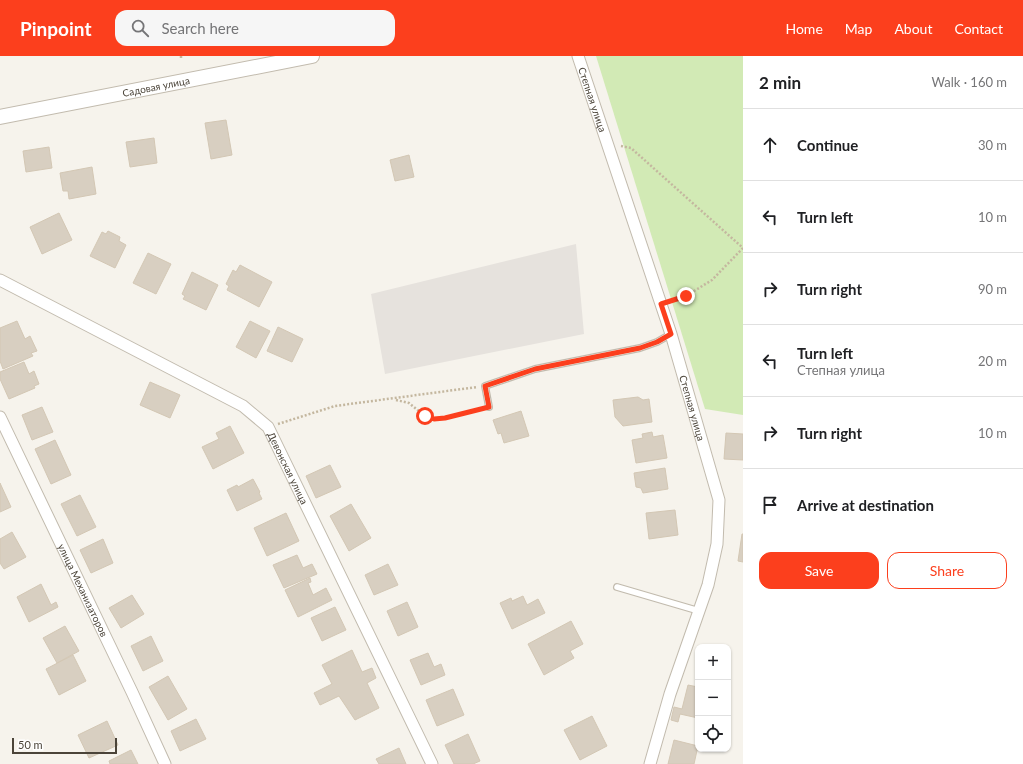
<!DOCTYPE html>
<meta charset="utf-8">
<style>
body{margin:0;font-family:Lato,sans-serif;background:#f6f6f6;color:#202124}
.controls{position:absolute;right:12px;bottom:12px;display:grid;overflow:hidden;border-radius:8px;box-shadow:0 1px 3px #0004}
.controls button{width:36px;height:36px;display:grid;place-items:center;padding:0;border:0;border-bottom:1px solid #e0e0e0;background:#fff;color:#202124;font:20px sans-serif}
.scale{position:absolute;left:12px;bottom:10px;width:105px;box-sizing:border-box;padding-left:4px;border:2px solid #4b4439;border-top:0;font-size:11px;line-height:14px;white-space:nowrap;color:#4b4439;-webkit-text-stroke:3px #fff;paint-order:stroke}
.stop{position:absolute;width:12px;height:12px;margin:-9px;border:3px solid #fc3f1d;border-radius:50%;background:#fff}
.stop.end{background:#fc3f1d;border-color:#fff;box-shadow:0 1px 4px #0008}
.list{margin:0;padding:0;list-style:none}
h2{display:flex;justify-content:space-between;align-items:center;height:52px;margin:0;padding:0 16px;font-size:17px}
h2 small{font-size:13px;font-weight:400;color:#757577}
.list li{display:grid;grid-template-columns:26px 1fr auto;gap:12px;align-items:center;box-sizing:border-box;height:72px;padding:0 16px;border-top:1px solid #e0e0e0}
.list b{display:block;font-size:15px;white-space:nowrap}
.list p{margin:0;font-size:13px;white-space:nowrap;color:#757577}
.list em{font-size:13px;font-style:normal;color:#757577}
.actions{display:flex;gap:8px;padding:12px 16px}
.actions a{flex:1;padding:9px 0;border:1px solid #fc3f1d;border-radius:12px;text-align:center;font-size:14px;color:#fc3f1d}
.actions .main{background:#fc3f1d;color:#fff}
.icon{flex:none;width:22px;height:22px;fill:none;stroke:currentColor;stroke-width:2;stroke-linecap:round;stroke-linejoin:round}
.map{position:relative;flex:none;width:743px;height:708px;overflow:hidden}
header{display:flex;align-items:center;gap:24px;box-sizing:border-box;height:56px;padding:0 20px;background:#fc3f1d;color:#fff}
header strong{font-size:19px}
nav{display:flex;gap:22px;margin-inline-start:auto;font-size:14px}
.search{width:280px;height:36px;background:#f6f6f6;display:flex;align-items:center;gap:10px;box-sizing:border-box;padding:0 14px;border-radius:12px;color:#757577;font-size:15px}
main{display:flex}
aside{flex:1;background:#fff}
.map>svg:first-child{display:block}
.industrial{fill:#e6e2dd}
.green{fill:#d2eab5}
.building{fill:#d8cfc1;stroke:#d3c7b4}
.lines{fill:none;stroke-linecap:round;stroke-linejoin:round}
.service-casing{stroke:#c2bbae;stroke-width:8}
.minor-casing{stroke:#c2bbae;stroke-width:13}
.tertiary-casing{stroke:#c2bbae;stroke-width:16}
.path{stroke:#c4b79f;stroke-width:2.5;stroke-dasharray:2 2;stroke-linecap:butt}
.service{stroke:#fff;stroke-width:5.5}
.minor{stroke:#fff;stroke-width:11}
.tertiary{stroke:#fff;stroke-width:14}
.route{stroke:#fc3f1d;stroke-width:5}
.labels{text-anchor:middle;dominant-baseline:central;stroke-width:3;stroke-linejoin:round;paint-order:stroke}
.street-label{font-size:10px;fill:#4b4439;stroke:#fff}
</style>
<header>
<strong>Pinpoint</strong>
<div class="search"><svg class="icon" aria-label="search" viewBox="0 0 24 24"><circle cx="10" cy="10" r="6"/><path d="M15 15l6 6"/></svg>Search here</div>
<nav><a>Home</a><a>Map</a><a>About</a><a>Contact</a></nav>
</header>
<main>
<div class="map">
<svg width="743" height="708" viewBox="0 0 743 708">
<rect width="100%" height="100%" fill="#f6f3ec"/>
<path class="industrial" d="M576 188 584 278 385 318 371 238Z"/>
<path class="green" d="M596 0H743V359L705 353Z"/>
<g class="building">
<path d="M226 64 232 99 211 103 205 67Z"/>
<path d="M154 82 157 107 130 111 126 86Z"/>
<path d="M49 91 52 112 26 116 23 95Z"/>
<path d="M409 99 414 121 395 125 390 104Z"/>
<path d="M92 111 96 138 69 143 68 135H63L60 117Z"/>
<path d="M59 157 72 184 42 198 30 171Z"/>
<path d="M108 175 120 181 119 185 126 189 115 212 90 200 102 176 106 178Z"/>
<path d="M148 197 171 208 156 238 133 227Z"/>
<path d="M240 209 272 226 259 251 227 234 229 230 226 228 233 214 236 216Z"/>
<path d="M192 216 218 229 206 254 183 243 185 240 182 238Z"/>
<path d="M17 265 25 283 30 280 37 295 31 297 33 300 3 313 0 305V272Z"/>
<path d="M250 265 270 275 256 302 236 291Z"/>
<path d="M278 271 303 283 292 306 267 295Z"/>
<path d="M24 306 29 318 34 315 39 328 34 330 35 332 9 343 0 323V316Z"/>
<path d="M150 326 180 339 170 362 140 349Z"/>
<path d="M638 341 643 344 649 343 652 366 623 370 615 361 613 344Z"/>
<path d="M42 351 53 376 32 384 22 359Z"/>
<path d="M521 355 529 380 504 387 501 377 498 378 493 364Z"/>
<path d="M230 370 244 397 213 413 202 391 219 383 216 377Z"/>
<path d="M652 376 653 381 663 379 667 402 636 407 632 384 643 382 642 378Z"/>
<path d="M726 377 743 378V404L724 403Z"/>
<path d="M55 384 71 419 51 428 35 393Z"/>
<path d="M330 409 341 431 316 442 306 420Z"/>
<path d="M665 412 668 433 643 437 641 432 636 431 634 417Z"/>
<path d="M253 423 260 436 259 437 262 443 237 455 227 434 237 429 238 431Z"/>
<path d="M0 427 11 451 0 456Z"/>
<path d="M80 439 96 471 77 480 61 448Z"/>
<path d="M351 448 371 482 349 495 330 460Z"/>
<path d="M675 454 678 479 649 483 646 457Z"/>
<path d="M286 457 299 485 267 500 254 472Z"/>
<path d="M12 476 26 501 4 513 0 507V483Z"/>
<path d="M742 478H743V506L738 505Z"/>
<path d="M103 483 113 507 91 517 80 494Z"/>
<path d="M297 499 303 512 312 508 317 518 284 532 273 509Z"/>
<path d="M388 508 398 529 374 539 365 519Z"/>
<path d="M310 522 311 526 308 527 313 539 326 532 332 544 298 561 285 534Z"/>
<path d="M41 528 51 549 56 546 58 551 29 566 17 541Z"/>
<path d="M132 539 144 558 121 572 109 552Z"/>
<path d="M523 540 527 549 538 543 545 557 512 573 500 547 511 542 512 545Z"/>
<path d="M407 546 418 571 398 580 387 555Z"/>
<path d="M335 551 346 574 322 585 311 562Z"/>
<path d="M571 565 583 588 570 595 574 602 544 619 528 588Z"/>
<path d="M65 570 79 595 57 607 43 582Z"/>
<path d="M151 580 163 605 143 615 131 590Z"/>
<path d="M352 594 362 616 372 612 376 622 367 627 379 652 355 664 339 640 320 649 314 637 332 628 322 609Z"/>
<path d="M428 597 434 611 441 608 445 619 421 629 410 604Z"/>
<path d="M73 599 86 625 59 639 46 613Z"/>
<path d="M168 620 187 653 168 664 149 631Z"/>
<path d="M688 629 698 631V662L680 658 678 666 671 664 674 651 682 653Z"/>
<path d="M453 633 464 659 437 670 426 644Z"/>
<path d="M592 660 607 690 580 704 564 674Z"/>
<path d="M196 663 206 683 180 695 171 675Z"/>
<path d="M107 665 118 689 89 702 78 679Z"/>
<path d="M468 678 480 705 473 708H454L445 689Z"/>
<path d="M674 684 698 690 694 708H668Z"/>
<path d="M399 692 406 708H379L376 703Z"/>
<path d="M131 694 138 708H110L109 705Z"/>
</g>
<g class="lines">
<g class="service-casing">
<g id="service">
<path d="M489 351 485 330 535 313 640 292 657 286 671 278"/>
<path d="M617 531 699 555"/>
</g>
</g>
<g class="minor-casing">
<g id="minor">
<path id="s1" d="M578 0 671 278 719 444 717 488 708 529 670 638 650 708"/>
<path id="s2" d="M0 224 243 350 268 371 432 708"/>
<path id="s3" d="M0 361 132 636 165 708"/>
</g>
</g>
<g class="tertiary-casing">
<g id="tertiary">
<path id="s4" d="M0 61 312 0"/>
</g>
</g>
<g class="path">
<path d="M181 0V4"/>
<path d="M621 90 631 92 743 192"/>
<path d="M672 245 686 240 712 224 743 192"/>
<path d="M396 344 409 347 425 360 434 363 445 362 481 353"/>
<path d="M278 368 335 350 477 331"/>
</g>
<use href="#service" class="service"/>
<use href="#minor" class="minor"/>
<use href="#tertiary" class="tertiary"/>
</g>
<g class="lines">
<path class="route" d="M425 360 434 363 445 362 489 351 485 330 535 313 640 292 657 286 671 278 661 248 686 240"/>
</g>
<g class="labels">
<g class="street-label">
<text stroke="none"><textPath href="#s4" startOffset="159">Садовая улица</textPath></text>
<text stroke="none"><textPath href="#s1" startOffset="46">Степная улица</textPath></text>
<text stroke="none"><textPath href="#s1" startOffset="370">Степная улица</textPath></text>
<text stroke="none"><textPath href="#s2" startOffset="352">Девонская улица</textPath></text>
<text stroke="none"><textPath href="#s3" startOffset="192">улица Механизаторов</textPath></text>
</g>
</g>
</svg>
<div class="controls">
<button>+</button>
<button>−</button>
<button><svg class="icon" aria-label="locate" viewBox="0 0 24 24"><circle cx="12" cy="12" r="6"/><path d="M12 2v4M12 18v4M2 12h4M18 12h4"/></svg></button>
</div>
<div class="scale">50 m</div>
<div class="stop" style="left:425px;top:360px"></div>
<div class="stop end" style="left:686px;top:240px"></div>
</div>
<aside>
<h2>2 min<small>Walk · 160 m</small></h2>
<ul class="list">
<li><svg class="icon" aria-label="ahead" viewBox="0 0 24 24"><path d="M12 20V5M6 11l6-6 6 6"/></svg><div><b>Continue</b></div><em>30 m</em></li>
<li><svg class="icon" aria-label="left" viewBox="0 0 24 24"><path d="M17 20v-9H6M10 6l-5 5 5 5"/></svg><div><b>Turn left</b></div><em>10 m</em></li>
<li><svg class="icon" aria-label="right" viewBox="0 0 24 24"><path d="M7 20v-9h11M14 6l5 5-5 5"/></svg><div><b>Turn right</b></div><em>90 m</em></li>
<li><svg class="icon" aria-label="left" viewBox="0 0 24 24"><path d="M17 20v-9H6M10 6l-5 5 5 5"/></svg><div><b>Turn left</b><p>Степная улица</p></div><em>20 m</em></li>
<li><svg class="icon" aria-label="right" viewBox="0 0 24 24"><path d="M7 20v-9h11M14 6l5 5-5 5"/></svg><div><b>Turn right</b></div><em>10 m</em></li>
<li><svg class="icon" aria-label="arrive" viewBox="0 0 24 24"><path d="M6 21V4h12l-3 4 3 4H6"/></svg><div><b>Arrive at destination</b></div></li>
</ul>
<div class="actions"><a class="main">Save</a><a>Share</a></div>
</aside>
</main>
